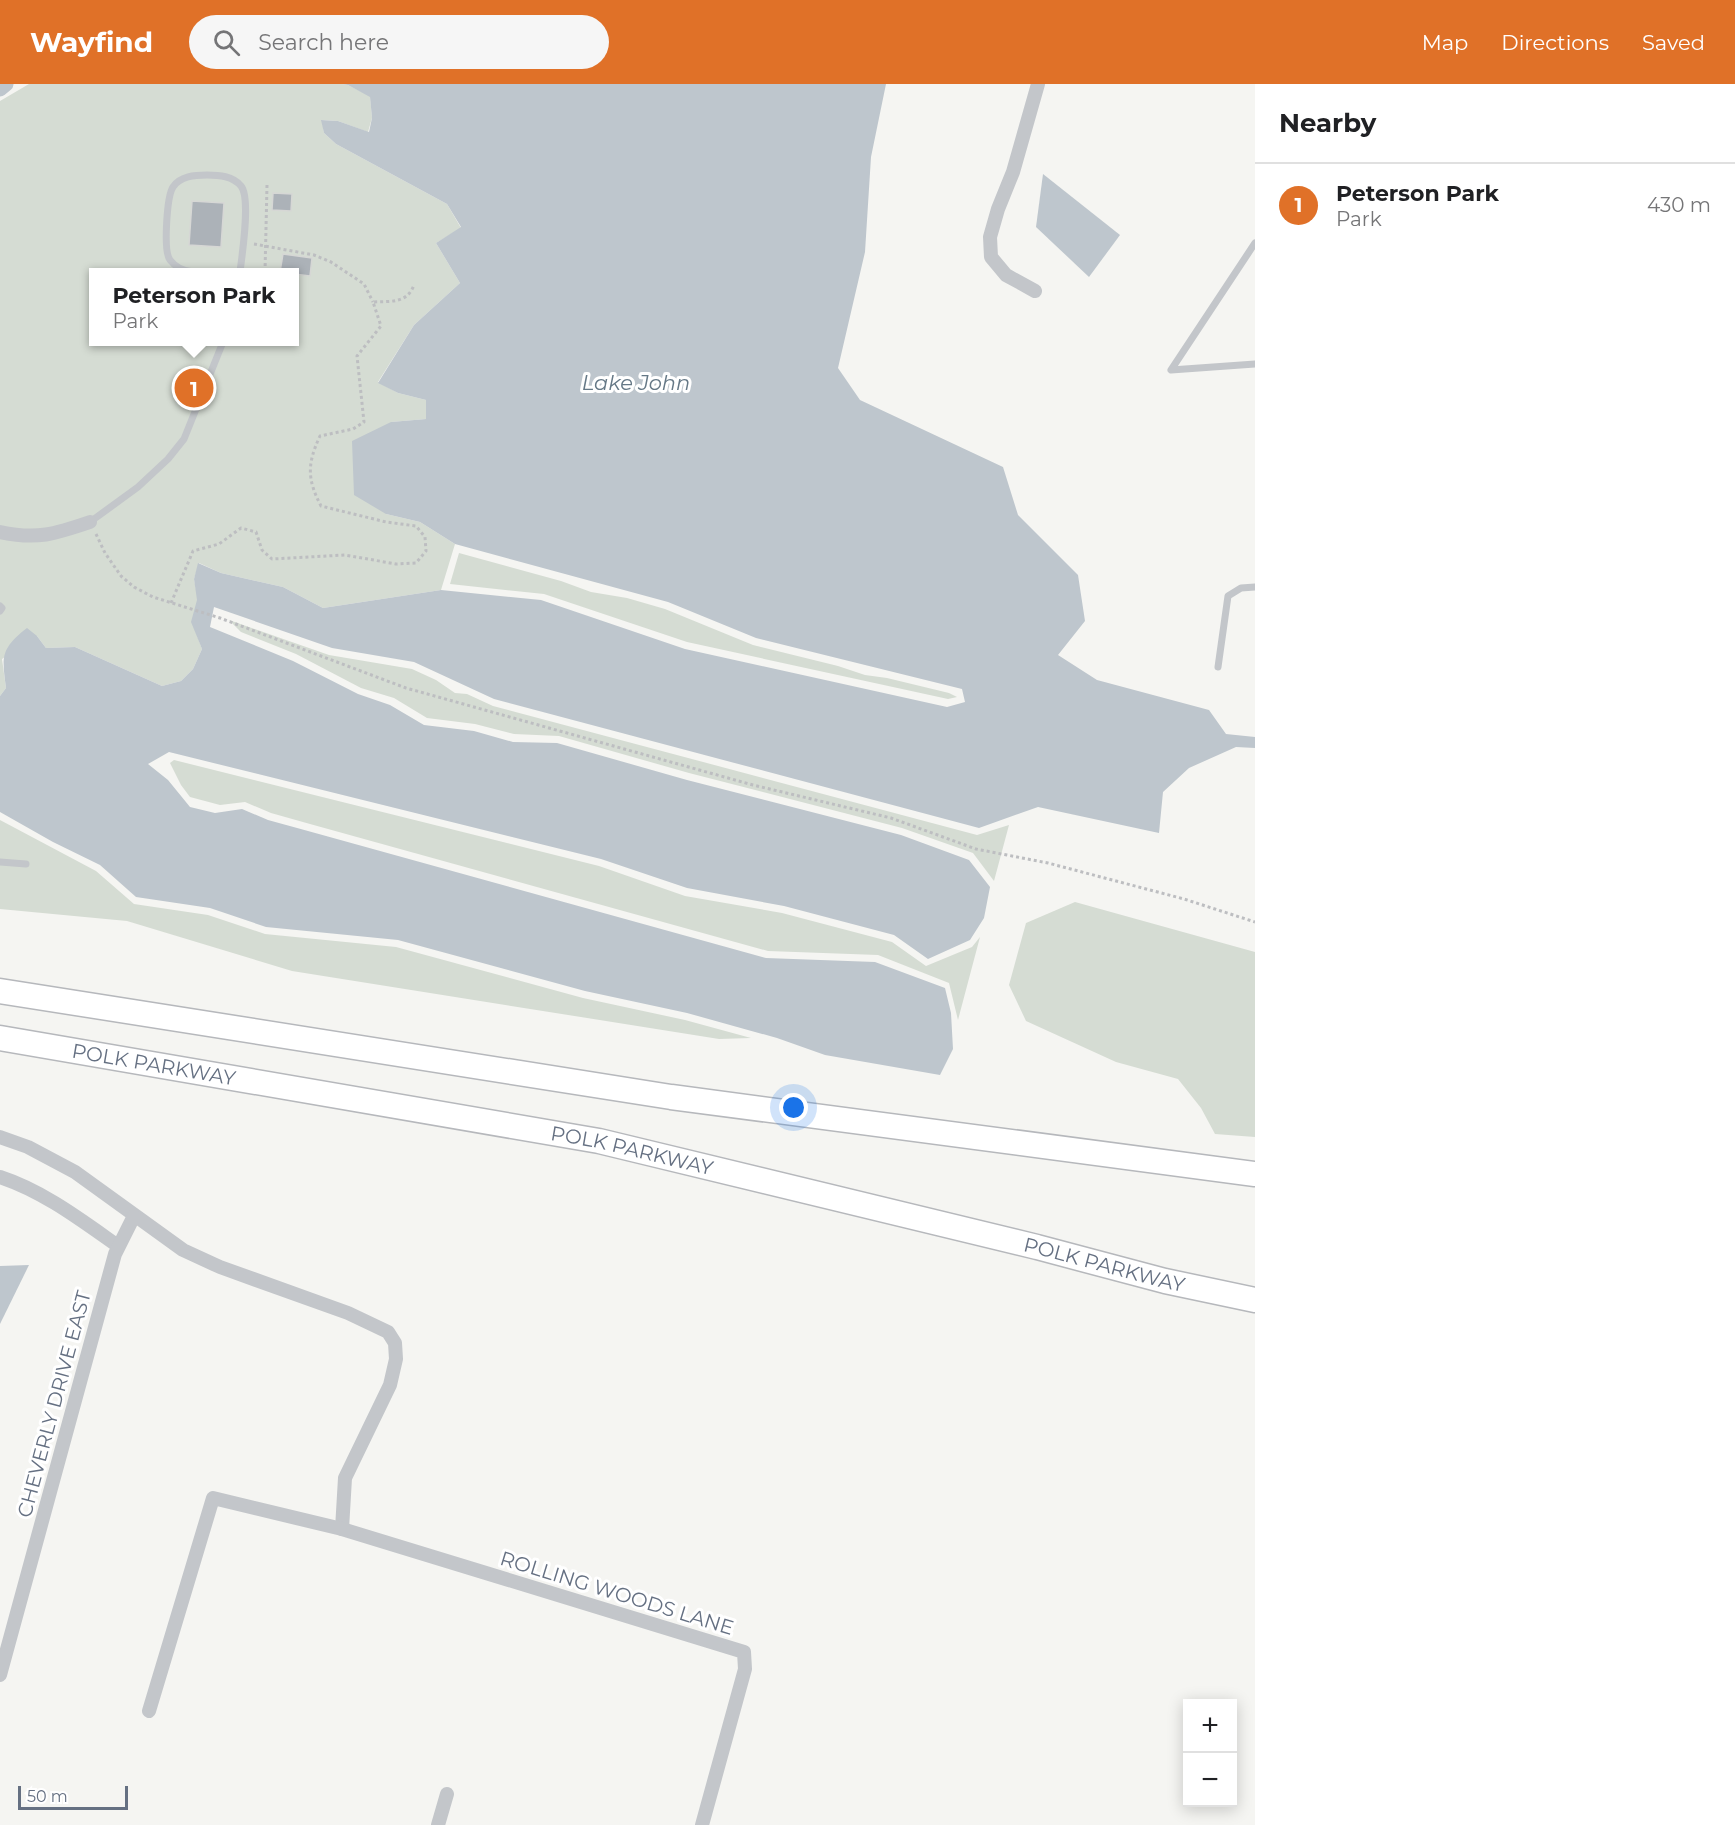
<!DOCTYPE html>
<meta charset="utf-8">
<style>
body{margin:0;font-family:Montserrat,sans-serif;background:#f6f6f6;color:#202124}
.controls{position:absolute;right:18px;bottom:18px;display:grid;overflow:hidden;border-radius:0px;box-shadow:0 3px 15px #0003}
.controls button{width:54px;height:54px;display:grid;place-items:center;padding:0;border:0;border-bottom:2px solid #e0e0e0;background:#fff;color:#202124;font:30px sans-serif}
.scale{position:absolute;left:18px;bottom:15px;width:110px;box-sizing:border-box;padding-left:6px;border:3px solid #657082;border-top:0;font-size:16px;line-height:21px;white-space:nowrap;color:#657082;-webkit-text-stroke:4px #fff;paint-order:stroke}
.you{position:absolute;left:794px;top:1024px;width:21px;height:21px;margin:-15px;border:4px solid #fff;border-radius:50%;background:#1a73e8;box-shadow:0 0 0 9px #1a73e833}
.badge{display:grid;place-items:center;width:39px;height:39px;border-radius:50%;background:#e07128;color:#fff;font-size:20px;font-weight:700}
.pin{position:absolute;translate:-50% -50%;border:3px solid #fff;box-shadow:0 2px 6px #0006}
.popup{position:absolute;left:89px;top:184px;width:210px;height:78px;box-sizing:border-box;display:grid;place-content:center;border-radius:0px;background:#fff;filter:drop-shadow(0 2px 4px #0005);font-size:20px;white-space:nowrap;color:#757577}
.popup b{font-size:22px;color:#202124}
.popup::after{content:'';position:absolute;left:50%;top:100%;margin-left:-12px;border:12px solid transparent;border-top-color:#fff}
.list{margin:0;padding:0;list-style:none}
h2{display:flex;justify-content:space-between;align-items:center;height:78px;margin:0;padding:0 24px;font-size:26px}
h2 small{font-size:20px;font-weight:400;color:#757577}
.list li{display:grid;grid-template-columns:39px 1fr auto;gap:18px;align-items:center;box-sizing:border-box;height:84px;padding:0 24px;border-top:2px solid #e0e0e0}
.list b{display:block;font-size:22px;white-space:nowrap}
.list p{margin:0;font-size:20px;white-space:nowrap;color:#757577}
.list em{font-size:20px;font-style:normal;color:#757577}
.icon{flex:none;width:33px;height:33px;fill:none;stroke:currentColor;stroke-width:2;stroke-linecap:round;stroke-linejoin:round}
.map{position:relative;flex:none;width:1255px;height:1741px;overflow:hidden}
header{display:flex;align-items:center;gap:36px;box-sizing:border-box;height:84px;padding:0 30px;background:#e07128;color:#fff}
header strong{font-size:28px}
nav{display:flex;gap:33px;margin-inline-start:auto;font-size:21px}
.search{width:420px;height:54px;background:#f6f6f6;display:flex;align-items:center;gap:15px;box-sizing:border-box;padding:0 21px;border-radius:33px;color:#757577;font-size:22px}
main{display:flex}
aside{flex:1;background:#fff}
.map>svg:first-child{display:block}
.green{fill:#d5dcd3;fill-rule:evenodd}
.water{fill:#bec6cd}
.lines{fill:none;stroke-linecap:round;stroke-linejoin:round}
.canal{stroke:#bec6cd;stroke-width:15}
.building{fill:#acb2b8;stroke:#d6d7d5;stroke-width:1.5}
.motorway-casing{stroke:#b6b8bc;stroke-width:27}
.path{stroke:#bdbec1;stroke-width:3;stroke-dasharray:3 3;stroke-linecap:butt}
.service{stroke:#c3c6ca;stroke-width:7}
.minor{stroke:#c3c6ca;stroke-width:14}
.motorway{stroke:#fff;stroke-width:24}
.labels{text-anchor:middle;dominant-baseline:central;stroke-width:6;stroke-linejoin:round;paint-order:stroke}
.street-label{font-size:20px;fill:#657082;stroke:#fff}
.water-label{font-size:21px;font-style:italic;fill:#657886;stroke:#fff}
</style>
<header>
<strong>Wayfind</strong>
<div class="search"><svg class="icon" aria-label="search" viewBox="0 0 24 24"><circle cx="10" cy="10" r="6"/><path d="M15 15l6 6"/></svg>Search here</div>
<nav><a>Map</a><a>Directions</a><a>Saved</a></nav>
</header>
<main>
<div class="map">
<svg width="1255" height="1741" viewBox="0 0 1255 1741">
<rect width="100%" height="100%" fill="#f5f5f2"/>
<g class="green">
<path d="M29 0H342L348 1 370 12 372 34 368 48 338 37 322 36 324 49 336 60 447 120 461 144 436 159 460 199 414 241 378 298 398 309 426 316V335L391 338 386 430 420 438 455 460 441 506 323 524 283 503 221 489 199 479 194 495 198 516 192 538 202 565 193 585 181 597 162 602 75 563 46 564 37 552 2 575 6 604 0 612V17ZM94 188H294V258H94Z"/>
<path d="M459 469 561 497 591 508 627 514 665 525 753 561 838 582 865 591 887 594 949 609 957 613 948 615 687 558 544 510 450 500Z"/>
<path d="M229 536 329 571 412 585 436 596 455 609 467 610 493 622 977 751 1009 741 994 797 973 769 902 744 689 689 559 652 514 650 475 640 427 634 394 614 361 604 296 570 241 548Z"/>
<path d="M174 676 599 782 685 812 782 829 892 858 926 882 972 863 980 853 958 936 949 899 878 871 768 867 310 740 271 729 245 718 220 721 190 713 181 701 170 679Z"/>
<path d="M0 736 96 787 134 820 208 831 265 850 396 863 583 914 685 936 751 954 719 955 292 887 127 837 0 825Z"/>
<path d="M1075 818 1255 868V1053L1215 1050 1201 1024 1178 995 1116 978 1026 937 1009 901 1026 839Z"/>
</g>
<g class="water">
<path d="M342 0H886L871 73 865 168 838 284 860 316 1003 383 1018 431 1078 491 1085 537 1058 571 1097 596 1209 626 1226 650 1255 653V664L1236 663 1189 684 1163 708 1159 749 1038 723 979 744 494 615 414 578 332 564 214 523 210 543 293 577 358 610 390 621 424 641 474 647 513 658 557 659 687 696 901 751 969 776 990 803 984 834 970 856 928 875 894 851 784 822 687 804 601 775 169 668 148 680 168 696 190 723 215 729 242 725 268 736 308 747 766 874 875 878 945 904 951 929 953 965 940 991 825 971 777 954 687 929 585 907 398 856 266 843 210 824 136 813 100 781 53 758 0 728V612L6 604C2 573 0 565 27 544L37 552 46 564 75 563 162 602 181 597 193 585 202 565 191 538 197 516 194 495 198 479 221 489 283 503 323 524 441 506 541 516 685 565 947 623 965 618 962 605 756 554 668 518 455 460 420 438 386 430 354 411 352 357 391 338 426 335V316L398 309 378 299 414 241 460 199 436 159 461 143 447 120 336 60 324 49 321 36 338 37 369 48 372 34 370 13 348 1Z"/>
<path d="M1043 90 1120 151 1089 193 1036 143Z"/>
<path d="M29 1181 0 1240V1182Z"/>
</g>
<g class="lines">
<path class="canal" d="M0 5 6 0"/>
</g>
<g class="building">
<path d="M273 109 292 110 291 127 272 126Z"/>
<path d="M192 117 224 119 221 163 189 161Z"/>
<path d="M283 170 312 174 310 192 294 190V188H280Z"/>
</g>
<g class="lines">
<g class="motorway-casing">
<g id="motorway">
<path d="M0 907 671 1013 1255 1090"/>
<path id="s1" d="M0 954 599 1057 1037 1163 1165 1197 1255 1216"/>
</g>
</g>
<g class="path">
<path d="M254 160 314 171 331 178 364 200 373 218"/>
<path d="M265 188 267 101"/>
<path d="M96 450 105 469 121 492 134 503 153 513 220 534 406 604 753 701 891 734 976 765 1048 779 1184 815 1255 838"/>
<path d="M171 519 193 467 219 460 241 444 256 448 262 466 272 475 345 471 396 480 416 479 426 467 425 453 416 442 386 438 321 422C307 395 307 380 320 352L353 345 364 338 357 272 381 242 373 218C390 217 407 220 414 201"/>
</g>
<g class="service">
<path d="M1255 159 1171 286 1255 280"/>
<path d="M193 188C183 187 176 184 170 176 163 167 167 112 173 103 180 92 195 91 207 91 219 91 233 92 241 102 251 114 242 171 240 188"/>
<path d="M90 438 138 403 168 375 184 355 223 258"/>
<path d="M0 522 2 524 0 527"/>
<path d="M1218 583 1228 512 1241 504 1255 503"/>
<path d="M0 778 26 780"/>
</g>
<g class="minor">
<path d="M1035 207 1006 191 991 173 990 153 998 125 1013 88 1038 0"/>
<path d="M0 448C37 456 55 450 90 438"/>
<path d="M0 1053 28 1063 75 1088 183 1166 220 1183 348 1229 388 1248 395 1259 396 1275 390 1301 345 1394 342 1445"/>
<path d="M0 1093C43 1107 81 1136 118 1162"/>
<path d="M0 1591 115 1170 134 1132"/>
<path d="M149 1627 213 1414 342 1445 744 1568 745 1585 702 1741"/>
<path d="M438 1741 447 1710"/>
</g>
<use href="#motorway" class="motorway"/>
</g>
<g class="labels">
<g class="street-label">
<text stroke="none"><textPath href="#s1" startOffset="156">POLK PARKWAY</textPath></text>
<text stroke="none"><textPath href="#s1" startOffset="642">POLK PARKWAY</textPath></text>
<text stroke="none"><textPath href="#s1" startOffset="1128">POLK PARKWAY</textPath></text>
<text transform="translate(54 1320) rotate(-75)">CHEVERLY DRIVE EAST</text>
<text transform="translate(617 1509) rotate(17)">ROLLING WOODS LANE</text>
</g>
<g class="water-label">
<text x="636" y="298">Lake John</text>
</g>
</g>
</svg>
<div class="controls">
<button>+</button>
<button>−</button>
</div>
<div class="scale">50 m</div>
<div class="you"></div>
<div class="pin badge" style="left:194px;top:304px">1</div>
<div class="popup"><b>Peterson Park</b>Park</div>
</div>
<aside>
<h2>Nearby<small></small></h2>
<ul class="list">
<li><span class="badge">1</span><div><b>Peterson Park</b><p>Park</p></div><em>430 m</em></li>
</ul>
</aside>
</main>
